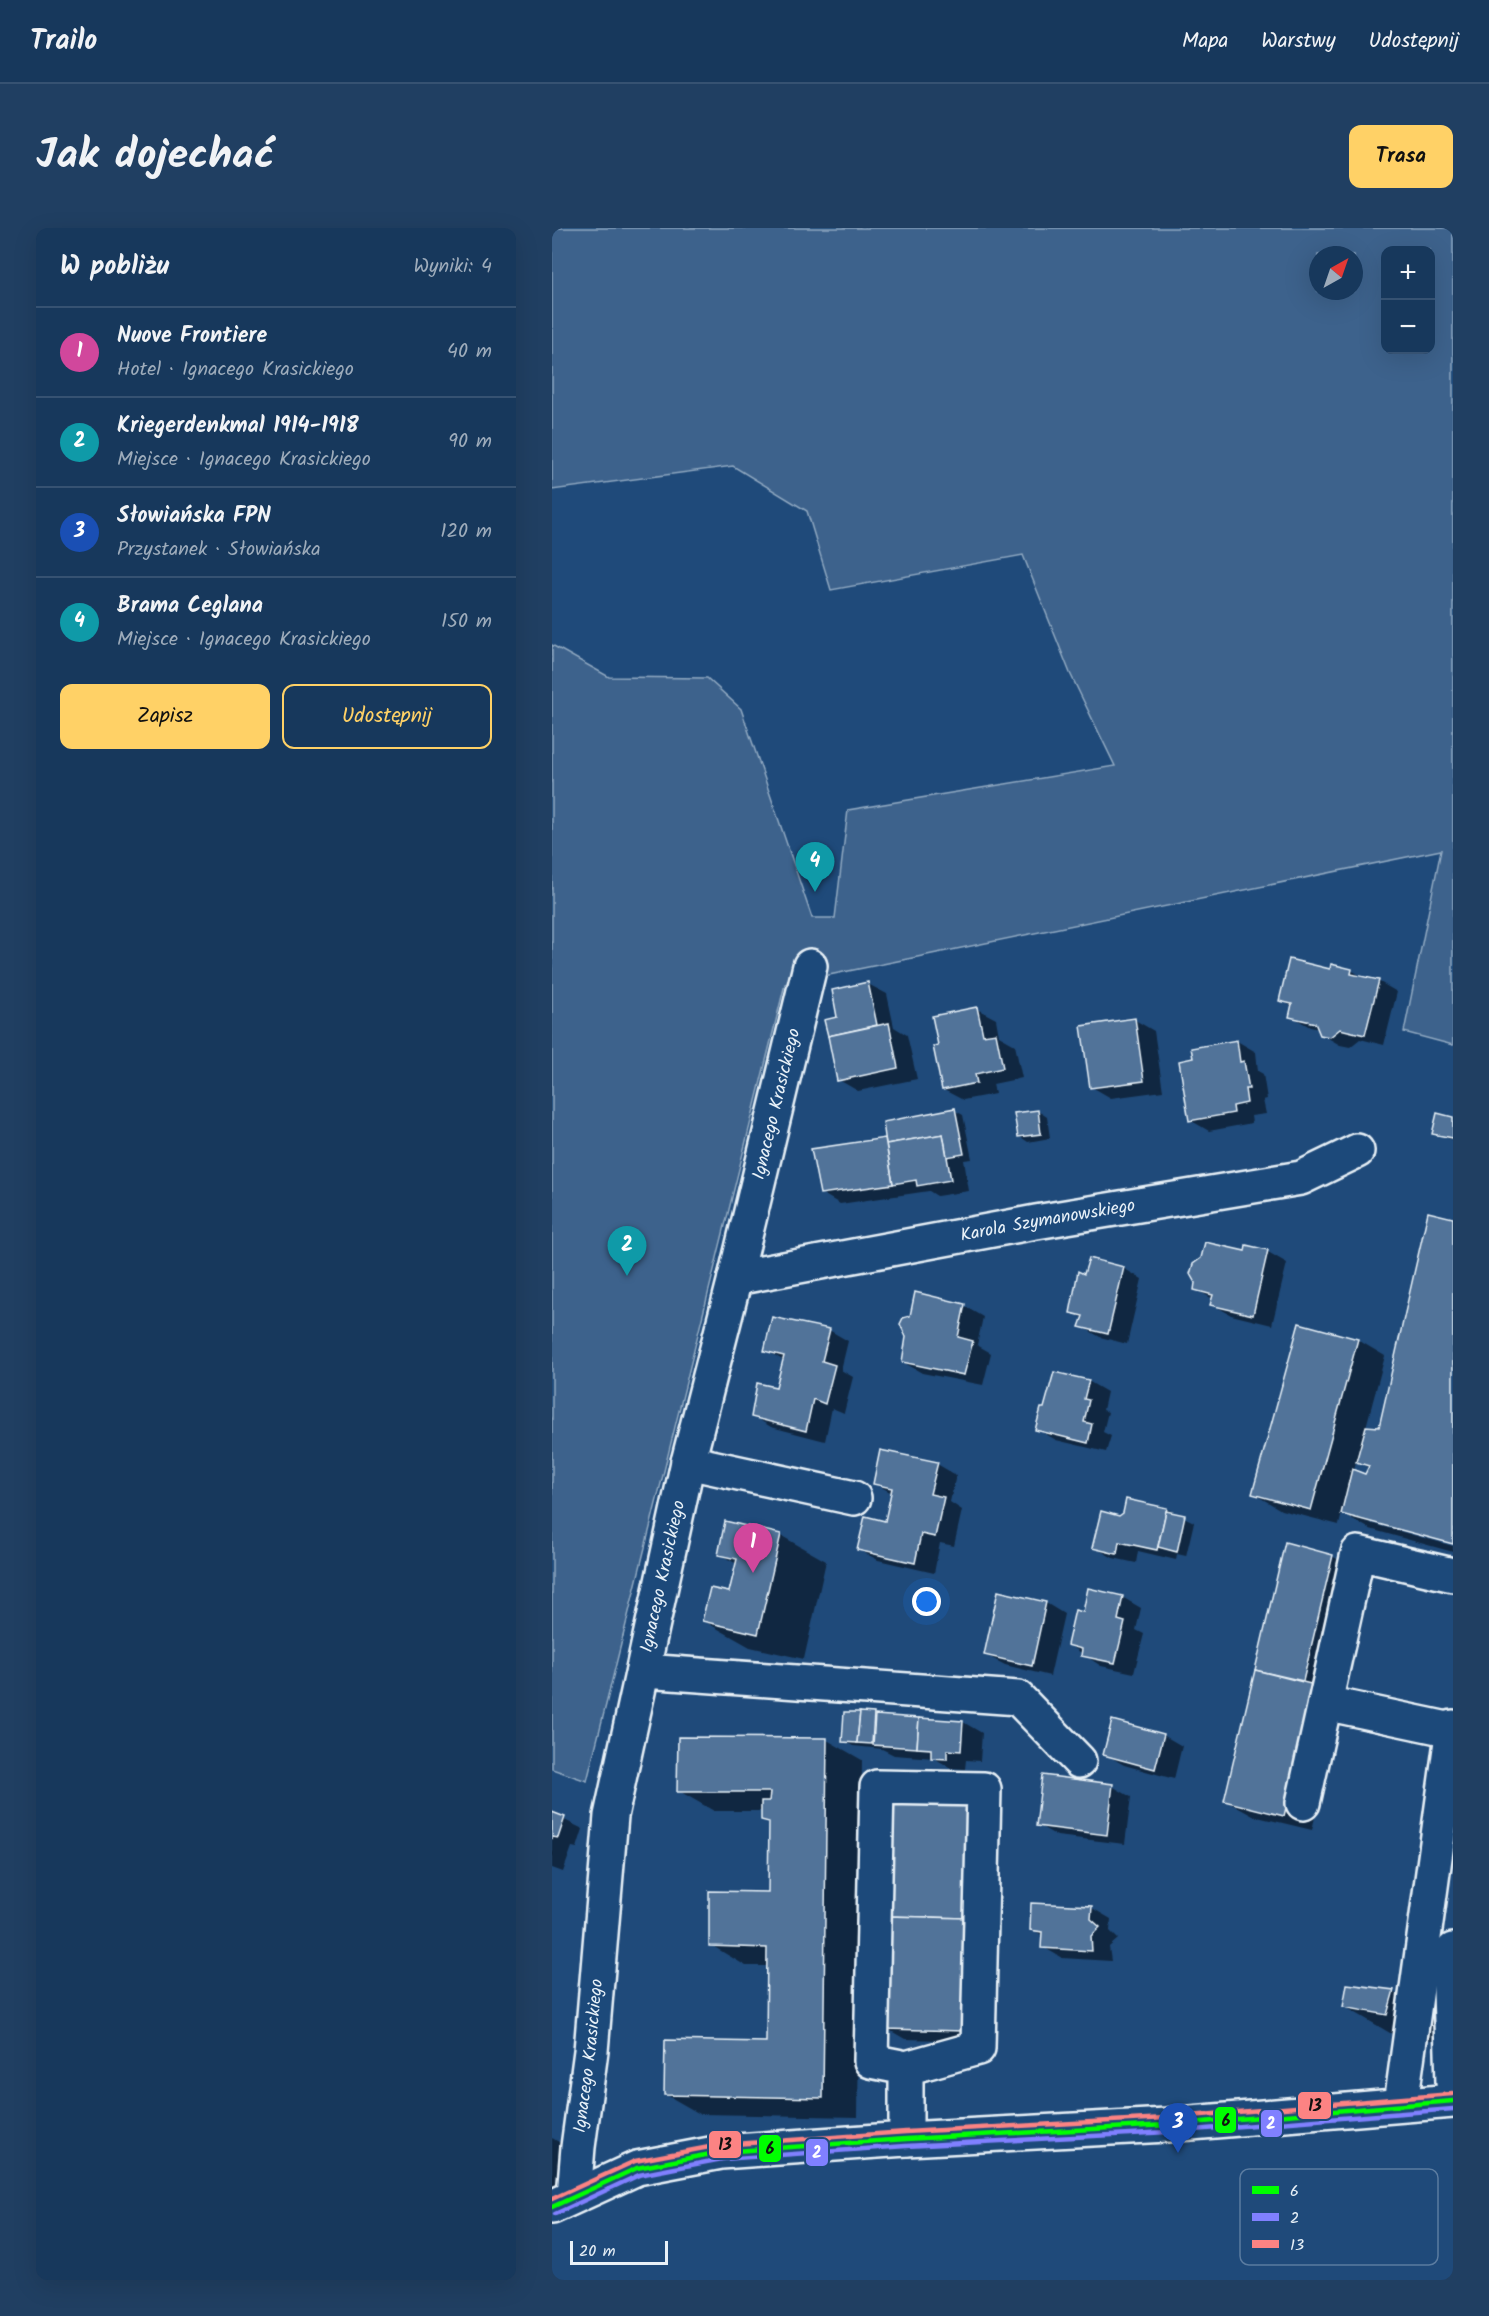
<!DOCTYPE html>
<html lang="pl">
<meta charset="utf-8">
<style>
body{margin:0;font-family:Kalam,sans-serif;background:#203f62;color:#f1f3f6}
.controls{position:absolute;right:18px;top:18px;display:grid;overflow:hidden;border-radius:12px;box-shadow:0 6px 24px #0002}
.controls button{width:54px;height:54px;display:grid;place-items:center;padding:0;border:0;border-bottom:2px solid #365272;background:#17385c;color:#f1f3f6;font:30px sans-serif}
.compass{position:absolute;left:757px;top:18px;width:54px;height:54px;border-radius:50%;background:#17385c;box-shadow:0 6px 24px #0002;rotate:40deg}
.scale{position:absolute;left:18px;bottom:15px;width:98px;box-sizing:border-box;padding-left:6px;border:3px solid #e8f1f8;border-top:0;font-size:16px;line-height:21px;white-space:nowrap;color:#e8f1f8;-webkit-text-stroke:4px #1f4a7a;paint-order:stroke}
.you{position:absolute;left:375px;top:1374px;width:21px;height:21px;margin:-15px;border:4px solid #fff;border-radius:50%;background:#1a73e8;box-shadow:0 0 0 9px #1a73e833}
.badge{display:grid;place-items:center;width:39px;height:39px;border-radius:50%;background:#ffd166;color:#fff;font-size:20px;font-weight:700}
.pin{position:absolute;translate:-50% -50px;filter:drop-shadow(0 2px 3px #0008)}
.pin::after{content:'';position:absolute;top:32px;width:21px;height:18px;background:inherit;clip-path:polygon(0 0,100% 0,50% 100%)}
.list{margin:0;padding:0;list-style:none}
h2{display:flex;justify-content:space-between;align-items:center;height:78px;margin:0;padding:0 24px;font-size:26px}
h2 small{font-size:20px;font-weight:400;color:#9eacbb}
.list li{display:grid;grid-template-columns:39px 1fr auto;gap:18px;align-items:center;box-sizing:border-box;height:90px;padding:0 24px;border-top:2px solid #365272}
.list b{display:block;font-size:22px;white-space:nowrap}
.list p{margin:0;font-size:20px;white-space:nowrap;color:#9eacbb}
.list em{font-size:20px;font-style:normal;color:#9eacbb}
.actions{display:flex;gap:12px;padding:18px 24px}
.actions a{flex:1;padding:14px 0;border:2px solid #ffd166;border-radius:12px;text-align:center;font-size:21px;color:#ffd166}
.actions .main{background:#ffd166;color:#111}
.map{position:relative;flex:none;width:901px;height:2052px;overflow:hidden;border-radius:12px}
header{display:flex;align-items:center;gap:36px;box-sizing:border-box;height:84px;padding:0 30px;background:#17385c;border-bottom:2px solid #365272}
header strong{font-size:28px}
nav{display:flex;gap:33px;margin-inline-start:auto;font-size:21px}
.intro{display:flex;align-items:center;justify-content:space-between;box-sizing:border-box;height:144px;padding:0 36px}
h1{margin:0;font-size:42px}
.button{padding:15px 27px;border-radius:12px;background:#ffd166;color:#111;font-size:21px;font-weight:700}
main{display:flex;gap:36px;padding:0 36px}
aside{flex:1;background:#17385c;border-radius:12px;box-shadow:0 6px 24px #0002}
.map>svg:first-child{display:block}
.green{fill:#3c628c;stroke:#92aac2;stroke-width:1.5;fill-rule:evenodd}
.shadow{fill:#0007;fill-rule:evenodd}
.building{fill:#517399;stroke:#e8f1f8;stroke-width:1.5}
.lines{fill:none;stroke-linecap:round;stroke-linejoin:round}
.minor-casing{stroke:#e8f1f8;stroke-width:38}
.minor{stroke:#1f4a7a;stroke-width:33}
.bus-1-casing{stroke:#1f4a7a;stroke-width:9}
.bus-2-casing{stroke:#1f4a7a;stroke-width:9}
.bus-3-casing{stroke:#1f4a7a;stroke-width:9}
.bus-1{stroke:#0f0;stroke-width:4.5}
.bus-2{stroke:#8080ff;stroke-width:4.5}
.bus-3{stroke:#fc8383;stroke-width:4.5}
.labels{text-anchor:middle;dominant-baseline:central;stroke-width:5;stroke-linejoin:round;paint-order:stroke}
.street-label{font-size:18px;fill:#e8f1f8;stroke:#1f4a7a}
.key{fill:#1f4a7a;stroke:#5b7ca0;stroke-width:1.5}
.key-label{font-size:16px;fill:#e8f1f8}
.line-badge{stroke:#1f4a7a;stroke-width:2}
.badge-label{font-size:16px;text-anchor:middle;font-weight:bold;fill:#fff}
.pale-badge-label{font-size:16px;text-anchor:middle;font-weight:bold;fill:#111}
</style>
<header>
<strong>Trailo</strong>
<nav><a>Mapa</a><a>Warstwy</a><a>Udostępnij</a></nav>
</header>
<div class="intro"><h1>Jak dojechać</h1><a class="button">Trasa</a></div>
<main>
<aside>
<h2>W pobliżu<small>Wyniki: 4</small></h2>
<ul class="list">
<li><span class="badge" style="background:#d1479c">1</span><div><b>Nuove Frontiere</b><p>Hotel · Ignacego Krasickiego</p></div><em>40 m</em></li>
<li><span class="badge" style="background:#0f9aa8">2</span><div><b>Kriegerdenkmal 1914-1918</b><p>Miejsce · Ignacego Krasickiego</p></div><em>90 m</em></li>
<li><span class="badge" style="background:#1a4fb4">3</span><div><b>Słowiańska FPN</b><p>Przystanek · Słowiańska</p></div><em>120 m</em></li>
<li><span class="badge" style="background:#0f9aa8">4</span><div><b>Brama Ceglana</b><p>Miejsce · Ignacego Krasickiego</p></div><em>150 m</em></li>
</ul>
<div class="actions"><a class="main">Zapisz</a><a>Udostępnij</a></div>
</aside>
<div class="map">
<svg width="901" height="2052" viewBox="0 0 901 2052">
<rect width="100%" height="100%" fill="#1f4a7a"/>
<filter id="ink" filterUnits="userSpaceOnUse"><feTurbulence type="fractalNoise" baseFrequency=".0167" numOctaves="2"/><feDisplacementMap in="SourceGraphic" scale="12" xChannelSelector="R" yChannelSelector="G"/><feConvolveMatrix kernelMatrix="1 2 1 2 8 2 1 2 1" color-interpolation-filters="sRGB"/></filter>
<g filter="url(#ink)">
<path class="green" d="M0 0H901V817L852 804 889 622 233 756 35 1553 0 1541V417L57 449 155 450 189 481 260 690H283L296 582 563 538 518 445 471 327 279 362 255 283 181 238 0 262ZM834 22H878V122H834ZM766 27H802V63H766Z"/>
<g class="shadow">
<path d="M779 742H799L814 751 826 753 845 764 832 817 808 811 798 819 788 817 769 806 767 801 758 799 739 788 741 779 729 772Z"/>
<path d="M316 756 335 766 342 799 355 807 365 851 306 863 287 852 274 793 287 790Z"/>
<path d="M425 781 444 791 447 808 463 817 470 850 441 856 443 866 411 872 392 862Z"/>
<path d="M583 792 602 803 611 863 559 870 540 859Z"/>
<path d="M685 813 704 824 706 843 711 846 715 871 711 872 714 886 699 888 700 895 657 903 638 892 643 831Z"/>
<path d="M402 882 411 887 420 931 412 932 417 963 385 968 377 963 288 976 269 965 333 912 335 913Z"/>
<path d="M486 883 495 889 498 910 476 914 467 908Z"/>
<path d="M901 890V912L882 905Z"/>
<path d="M901 992V1315L818 1292V1295L901 1318V1324L818 1301 790 1285 787 1297 729 1282 702 1266 806 1112 833 1128 814 1199 828 1200ZM804 1233 817 1240 814 1247 802 1243Z"/>
<path d="M695 1019 716 1024 735 1035 720 1097 679 1087 660 1076 661 1071 643 1061 694 1025Z"/>
<path d="M571 1040 590 1051 575 1116 548 1109 529 1098 532 1091 520 1084 533 1048Z"/>
<path d="M412 1078 431 1089 425 1117 439 1125 431 1157 370 1145 351 1134 356 1109Z"/>
<path d="M277 1102 296 1113 289 1142 301 1149 292 1185 280 1180 273 1213 219 1199 201 1188 225 1160 232 1133 214 1122Z"/>
<path d="M536 1153 555 1164 551 1182 556 1184 551 1204 559 1208 554 1224 504 1212 485 1201Z"/>
<path d="M385 1236 404 1247 398 1274 410 1282 402 1318 388 1315 382 1345 326 1332 307 1322 334 1294 340 1265 322 1255Z"/>
<path d="M615 1281 642 1294 634 1328 625 1326 624 1332 586 1323 584 1335 561 1330 542 1319 567 1289Z"/>
<path d="M228 1307 274 1333 252 1431 198 1419 152 1393 178 1366 185 1336 167 1326Z"/>
<path d="M734 1316 780 1328 808 1344 790 1474 760 1602 701 1588 674 1573Z"/>
<path d="M570 1369 589 1380 584 1402 592 1406 582 1445 549 1438 516 1416 532 1386Z"/>
<path d="M494 1375 512 1386 498 1448 453 1437 434 1427Z"/>
<path d="M294 1485 411 1494 430 1505 428 1533 414 1532 413 1541 399 1540 382 1530 342 1527 330 1521 301 1518 292 1513Z"/>
<path d="M611 1507 630 1518 622 1551 572 1537 553 1526Z"/>
<path d="M275 1512 310 1532 306 1889 148 1886 113 1866 216 1815 217 1738H194L159 1717 218 1665 219 1596 211 1592V1583H162L127 1563Z"/>
<path d="M560 1558 579 1569 573 1616 505 1608 486 1597Z"/>
<path d="M339 1577 430 1813 353 1811 334 1800Z"/>
<path d="M0 1586 31 1601 25 1620 20 1619 11 1644 0 1640Z"/>
<path d="M540 1680 559 1691 558 1703 566 1711 557 1719 559 1733 510 1730 491 1719 492 1708 479 1701Z"/>
<path d="M841 1764 886 1790 880 1812 838 1805 792 1778Z"/>
<path d="M0 1910 28 1926 16 1963 0 1958Z"/>
</g>
<g class="building">
<path d="M737 731 778 741 779 736 800 741 799 746 827 752 813 807 788 801 778 809 768 807 763 795 737 789 740 776 727 773Z"/>
<path d="M316 754 325 797 276 808 272 792 285 789 280 762Z"/>
<path d="M425 779 431 807 444 805 451 840 423 846 425 855 390 862 381 818 386 817 380 788Z"/>
<path d="M583 790 592 853 538 860 529 798Z"/>
<path d="M337 795 346 840 285 853 276 808Z"/>
<path d="M685 812 688 834 692 833 697 861H693L695 875 681 878 682 885 637 893 627 833 641 830 639 820Z"/>
<path d="M403 880 412 926 395 929 391 906 334 916 331 894Z"/>
<path d="M486 882 489 906 466 909 462 885Z"/>
<path d="M885 885 901 889V910L880 906Z"/>
<path d="M391 906 399 952 365 958 364 952 341 956 334 916Z"/>
<path d="M333 910 341 956 268 966 259 921Z"/>
<path d="M876 984 901 990V1316L789 1286 800 1241 813 1246 817 1238 804 1234 814 1198 827 1199Z"/>
<path d="M653 1014 693 1023 694 1017 716 1022 701 1087 658 1077 661 1067 642 1062 643 1055 638 1046 641 1036 649 1030Z"/>
<path d="M537 1030 572 1039 556 1106 527 1099 531 1088 518 1085 526 1043 532 1046Z"/>
<path d="M363 1064 413 1076 406 1109 421 1113 412 1147 350 1134 354 1109 348 1096 351 1090 358 1088Z"/>
<path d="M220 1089 278 1101 270 1133 283 1137 273 1176 261 1171 254 1203 199 1189 205 1155 224 1159 232 1128 212 1123Z"/>
<path d="M747 1095 806 1111 759 1282 700 1266Z"/>
<path d="M502 1144 537 1152 532 1171 537 1172 532 1194 540 1196 536 1215 483 1202 489 1180H492Z"/>
<path d="M328 1222 386 1234 378 1266 392 1269 383 1309 369 1306 363 1335 305 1322 313 1288 333 1293 340 1260 321 1256Z"/>
<path d="M574 1271 615 1280 605 1322 567 1314 565 1326 540 1320 549 1283 567 1288 571 1285Z"/>
<path d="M614 1283 633 1287 625 1324 606 1319Z"/>
<path d="M173 1293 229 1306 206 1406 150 1393 158 1360 177 1364 185 1331 166 1327Z"/>
<path d="M733 1314 781 1327 751 1453 703 1442Z"/>
<path d="M536 1360 571 1368 566 1392 573 1394 563 1435 529 1428 530 1421 515 1417 523 1382 531 1384Z"/>
<path d="M446 1363 494 1374 480 1438 432 1427Z"/>
<path d="M703 1442 763 1457 732 1588 672 1573Z"/>
<path d="M292 1484H308L305 1515 290 1514Z"/>
<path d="M308 1484 322 1485 320 1516 305 1515Z"/>
<path d="M323 1487 367 1490 365 1520 321 1517Z"/>
<path d="M367 1490 411 1493 409 1523 395 1522V1531L379 1530V1521L365 1520Z"/>
<path d="M560 1492 612 1506 603 1541 551 1527Z"/>
<path d="M126 1509 275 1510 271 1870 112 1867 113 1812 214 1814 215 1720 157 1718V1663L216 1664 217 1594 209 1592V1573H217L218 1564H125Z"/>
<path d="M490 1547 561 1556 555 1607 484 1598Z"/>
<path d="M337 1575 416 1577 414 1690 335 1688Z"/>
<path d="M0 1584 13 1589 6 1610 1 1609 0 1611Z"/>
<path d="M479 1675 540 1678 539 1691 548 1699 539 1708 540 1723 489 1720 490 1704 478 1702Z"/>
<path d="M335 1688 414 1690 412 1803 333 1801Z"/>
<path d="M795 1756 842 1762 835 1787 791 1779Z"/>
</g>
<g class="lines">
<g class="minor-casing">
<g id="minor">
<path id="s1" d="M183 1050 484 994 749 950 805 923"/>
<path d="M136 1234 302 1270"/>
<path d="M92 1443 466 1470 527 1533"/>
<path d="M773 1475 900 1502"/>
<path d="M751 1575 806 1325 901 1347"/>
<path d="M901 1722 897 1732 901 1855"/>
<path d="M354 1840 426 1820 432 1561 325 1559 319 1833 354 1840V1911"/>
<path d="M849 1876 901 1499"/>
<path id="s2" d="M22 1968 26 1919 39 1823 59 1588 136 1234 183 1050 258 738"/>
<path d="M0 1979 85 1940 169 1924 354 1911 615 1897 901 1873"/>
</g>
</g>
<use href="#minor" class="minor"/>
<g class="bus-1-casing">
<path id="bus-1" d="M0 1979 85 1940 169 1924 354 1911 615 1897 901 1873"/>
</g>
<g class="bus-2-casing">
<path id="bus-2" d="M3 1986 87 1947 170 1931 354 1918 616 1904 901 1881"/>
</g>
<g class="bus-3-casing">
<path id="bus-3" d="M0 1971 83 1933 168 1917 354 1904 614 1890 900 1866"/>
</g>
<use href="#bus-1" class="bus-1"/>
<use href="#bus-2" class="bus-2"/>
<use href="#bus-3" class="bus-3"/>
</g>
</g>
<g class="labels">
<g class="street-label">
<text stroke="none"><textPath href="#s2" startOffset="1113">Ignacego Krasickiego</textPath></text>
<text stroke="none"><textPath href="#s1" startOffset="318">Karola Szymanowskiego</textPath></text>
<text stroke="none"><textPath href="#s2" startOffset="627">Ignacego Krasickiego</textPath></text>
<text stroke="none"><textPath href="#s2" startOffset="141">Ignacego Krasickiego</textPath></text>
</g>
</g>
<rect x="688" y="1941" width="198" height="96" rx="9" class="key"/>
<rect x="700" y="1958" width="27" height="8" fill="#0f0"/>
<rect x="700" y="1985" width="27" height="8" fill="#8080ff"/>
<rect x="700" y="2012" width="27" height="8" fill="#fc8383"/>
<g class="key-label">
<text x="738" y="1968">6</text>
<text x="738" y="1995">2</text>
<text x="738" y="2022">13</text>
</g>
<g class="line-badge">
<rect x="745" y="1863" width="35" height="29" rx="6" fill="#fc8383"/>
<rect x="662" y="1878" width="23" height="28" rx="6" fill="#0f0"/>
<rect x="708" y="1881" width="23" height="29" rx="6" fill="#8080ff"/>
<rect x="156" y="1902" width="34" height="29" rx="6" fill="#fc8383"/>
<rect x="206" y="1906" width="24" height="29" rx="6" fill="#0f0"/>
<rect x="253" y="1910" width="24" height="29" rx="6" fill="#8080ff"/>
</g>
<g class="badge-label">
<text x="719" y="1901">2</text>
<text x="265" y="1930">2</text>
</g>
<g class="pale-badge-label">
<text x="763" y="1883">13</text>
<text x="674" y="1898">6</text>
<text x="173" y="1922">13</text>
<text x="218" y="1926">6</text>
</g>
</svg>
<div class="controls">
<button>+</button>
<button>−</button>
</div>
<svg class="compass" viewBox="-18 -18 36 36"><path d="M0-13l5 13h-10z" fill="#e53935"/><path d="M0 13l5-13h-10z" fill="#9eacbb"/></svg>
<div class="scale">20 m</div>
<div class="you"></div>
<div class="pin badge" style="left:201px;top:1345px;background:#d1479c">1</div>
<div class="pin badge" style="left:75px;top:1048px;background:#0f9aa8">2</div>
<div class="pin badge" style="left:626px;top:1925px;background:#1a4fb4">3</div>
<div class="pin badge" style="left:263px;top:664px;background:#0f9aa8">4</div>
</div>
</main>
